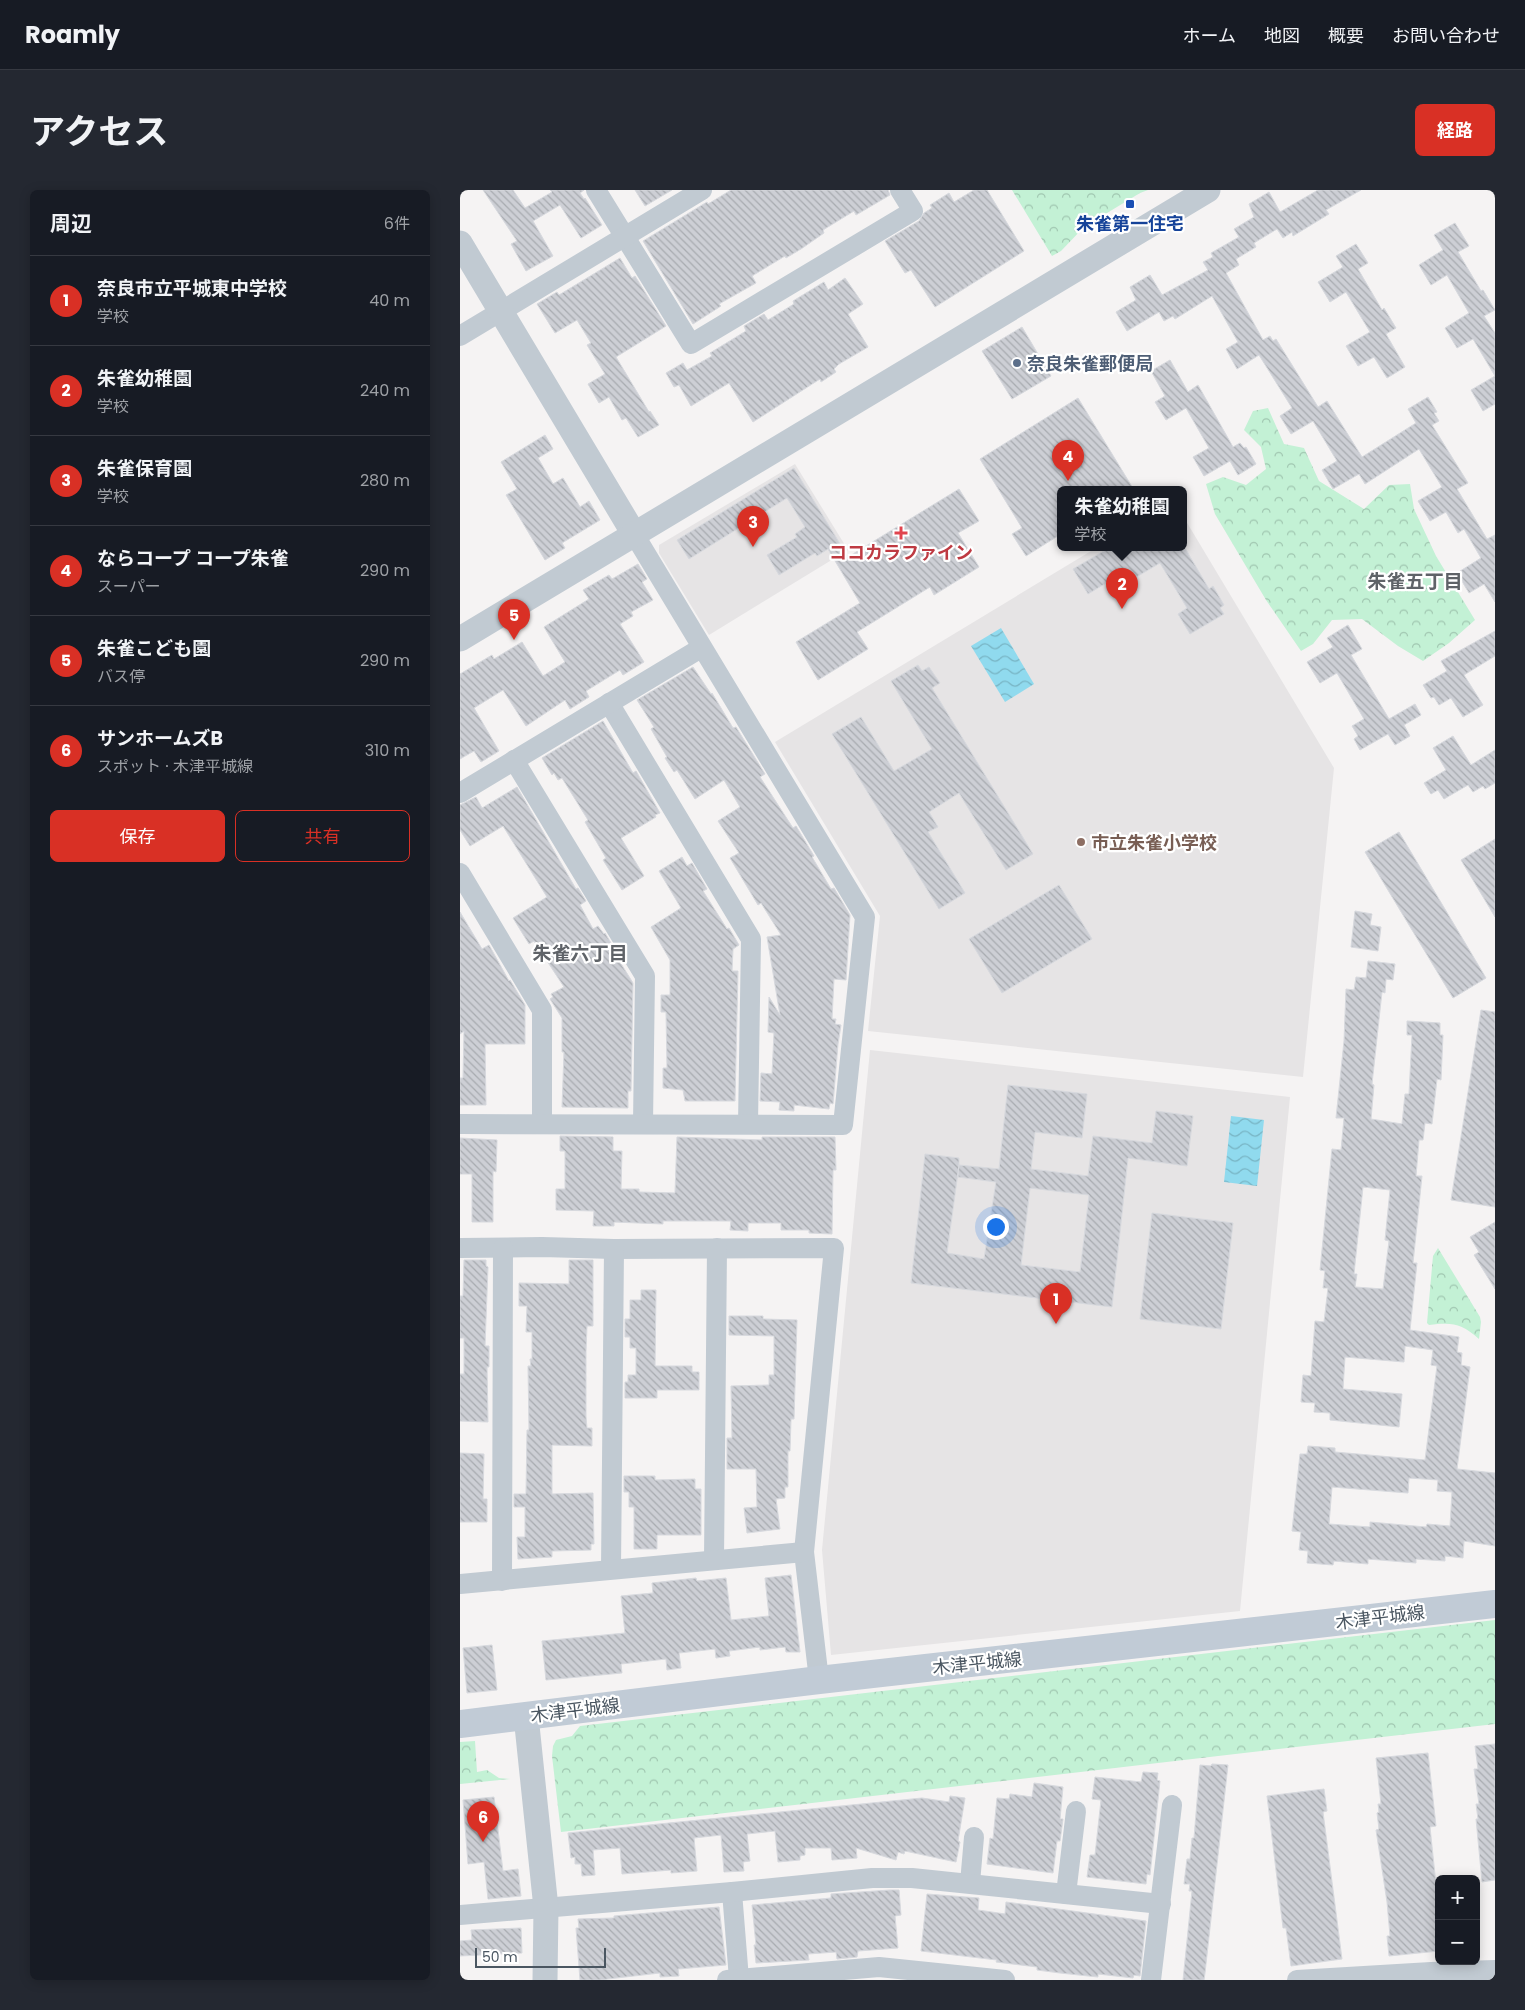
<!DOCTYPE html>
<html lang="ja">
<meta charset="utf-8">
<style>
body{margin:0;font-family:Poppins,"Noto Sans JP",sans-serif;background:#242831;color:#f1f3f6}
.controls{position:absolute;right:15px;bottom:15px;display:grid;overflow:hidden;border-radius:8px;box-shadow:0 2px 12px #0003}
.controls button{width:45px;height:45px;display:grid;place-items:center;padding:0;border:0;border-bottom:1px solid #363941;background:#171b24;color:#f1f3f6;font:25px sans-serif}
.scale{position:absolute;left:15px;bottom:12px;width:131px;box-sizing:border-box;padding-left:5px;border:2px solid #4a5661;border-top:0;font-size:14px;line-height:18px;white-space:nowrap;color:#4a5661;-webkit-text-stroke:4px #fff;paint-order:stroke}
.you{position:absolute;left:535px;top:1036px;width:18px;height:18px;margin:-12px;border:4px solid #fff;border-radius:50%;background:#1a73e8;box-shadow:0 0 0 8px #1a73e833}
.badge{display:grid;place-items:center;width:32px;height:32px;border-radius:50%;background:#d93025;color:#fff;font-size:16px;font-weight:700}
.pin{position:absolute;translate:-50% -41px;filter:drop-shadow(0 1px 2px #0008)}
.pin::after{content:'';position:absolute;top:26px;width:18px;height:15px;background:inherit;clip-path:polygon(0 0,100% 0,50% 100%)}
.popup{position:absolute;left:597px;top:296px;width:130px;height:65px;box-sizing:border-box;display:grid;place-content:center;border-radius:8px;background:#171b24;filter:drop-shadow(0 1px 4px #0005);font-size:16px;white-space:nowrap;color:#9ea1a6}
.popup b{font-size:19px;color:#f1f3f6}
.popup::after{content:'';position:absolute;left:50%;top:100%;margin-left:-10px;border:10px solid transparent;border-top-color:#171b24}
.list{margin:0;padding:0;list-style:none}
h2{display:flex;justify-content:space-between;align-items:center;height:65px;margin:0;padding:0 20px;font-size:21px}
h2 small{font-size:16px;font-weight:400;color:#9ea1a6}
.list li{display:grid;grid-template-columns:32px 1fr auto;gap:15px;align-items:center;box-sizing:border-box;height:90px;padding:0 20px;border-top:1px solid #363941}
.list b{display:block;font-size:19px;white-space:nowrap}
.list p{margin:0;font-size:16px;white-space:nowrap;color:#9ea1a6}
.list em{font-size:16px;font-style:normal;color:#9ea1a6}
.actions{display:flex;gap:10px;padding:15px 20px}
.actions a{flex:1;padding:11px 0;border:1px solid #d93025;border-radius:8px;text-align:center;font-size:18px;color:#d93025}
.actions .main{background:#d93025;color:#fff}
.map{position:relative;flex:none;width:1035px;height:1790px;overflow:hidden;border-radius:8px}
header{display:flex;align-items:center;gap:30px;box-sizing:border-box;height:70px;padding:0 25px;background:#171b24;border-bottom:1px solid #363941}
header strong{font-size:24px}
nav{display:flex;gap:28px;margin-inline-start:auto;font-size:18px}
.intro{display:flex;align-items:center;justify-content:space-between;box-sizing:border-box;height:120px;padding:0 30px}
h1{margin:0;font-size:35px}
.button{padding:12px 22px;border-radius:8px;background:#d93025;color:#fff;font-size:18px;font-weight:700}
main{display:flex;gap:30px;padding:0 30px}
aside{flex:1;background:#171b24;border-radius:8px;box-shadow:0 2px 12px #0003}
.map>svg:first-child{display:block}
.education{fill:#e6e4e5}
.forest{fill:url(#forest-crowns)}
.water{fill:url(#water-waves)}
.building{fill:url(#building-back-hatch);stroke:#d7d9de;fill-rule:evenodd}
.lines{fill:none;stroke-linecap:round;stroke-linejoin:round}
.minor{stroke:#c1cad2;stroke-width:20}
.tertiary{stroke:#c1cad2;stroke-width:25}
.secondary{stroke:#c1cbd6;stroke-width:28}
.transit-dot{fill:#1a4fb4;stroke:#fff;stroke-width:2}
.service-dot{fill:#5c6f8a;stroke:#fff;stroke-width:2}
.health-dot{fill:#e0444e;stroke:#fff;stroke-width:2}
.education-dot{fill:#8d6e63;stroke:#fff;stroke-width:2}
.labels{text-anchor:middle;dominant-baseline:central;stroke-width:4.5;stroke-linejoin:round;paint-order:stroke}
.transit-label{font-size:18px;font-weight:bold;fill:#164399;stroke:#fff}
.service-label{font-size:18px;font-weight:bold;fill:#4e5e75;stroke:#fff;text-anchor:start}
.health-label{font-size:18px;font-weight:bold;fill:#be3a42;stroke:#fff}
.education-label{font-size:18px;font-weight:bold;fill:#785e54;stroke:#fff;text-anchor:start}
.street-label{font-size:18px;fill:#4a5661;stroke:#fff}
.neighbourhood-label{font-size:19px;font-weight:bold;fill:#5f6368;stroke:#fff}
</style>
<header>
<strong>Roamly</strong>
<nav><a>ホーム</a><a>地図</a><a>概要</a><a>お問い合わせ</a></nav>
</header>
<div class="intro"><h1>アクセス</h1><a class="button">経路</a></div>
<main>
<aside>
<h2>周辺<small>6件</small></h2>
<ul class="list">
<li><span class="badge">1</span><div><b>奈良市立平城東中学校</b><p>学校</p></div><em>40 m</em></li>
<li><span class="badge">2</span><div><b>朱雀幼稚園</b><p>学校</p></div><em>240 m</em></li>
<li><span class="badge">3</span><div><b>朱雀保育園</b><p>学校</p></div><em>280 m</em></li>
<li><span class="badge">4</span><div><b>ならコープ コープ朱雀</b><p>スーパー</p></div><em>290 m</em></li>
<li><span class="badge">5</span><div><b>朱雀こども園</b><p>バス停</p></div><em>290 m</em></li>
<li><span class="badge">6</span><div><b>サンホームズB</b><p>スポット · 木津平城線</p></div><em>310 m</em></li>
</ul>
<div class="actions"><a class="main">保存</a><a>共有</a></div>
</aside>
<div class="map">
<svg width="1035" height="1790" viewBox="0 0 1035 1790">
<defs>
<pattern id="forest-crowns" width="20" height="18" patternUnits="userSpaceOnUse" patternTransform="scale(1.25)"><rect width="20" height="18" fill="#c3f1d5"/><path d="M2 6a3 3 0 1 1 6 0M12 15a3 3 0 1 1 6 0" fill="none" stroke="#a0c6b0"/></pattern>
<pattern id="water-waves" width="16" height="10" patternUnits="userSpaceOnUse" patternTransform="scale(1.25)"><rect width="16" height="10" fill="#90daee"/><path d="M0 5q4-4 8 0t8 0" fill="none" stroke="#78b4c4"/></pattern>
<pattern id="building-back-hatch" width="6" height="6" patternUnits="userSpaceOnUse" patternTransform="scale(1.25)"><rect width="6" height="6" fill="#cdcfd5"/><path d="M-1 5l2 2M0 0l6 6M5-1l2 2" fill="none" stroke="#a8abb0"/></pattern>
</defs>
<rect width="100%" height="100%" fill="#f5f3f3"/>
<g class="education">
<path d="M335 274 388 360 249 445 199 363V355Z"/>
<path d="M723 326 874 578 843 887 408 841 420 726 315 552 636 358H723Z"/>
<path d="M410 860 830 907 780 1421 371 1465 362 1360Z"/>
</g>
<g class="forest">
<path d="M552 0H688L680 3 624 37 601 61 592 66Z"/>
<path d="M808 218 824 254 844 258 859 291 904 319 929 295 950 294 954 319 976 366 1015 430 989 453 963 471 938 456 902 429 872 430 853 454 841 461 806 410 755 324 746 294 763 287 786 295 806 279 801 257 784 240 793 221Z"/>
<path d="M978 1058 1020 1127 1021 1132 1019 1149C1001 1133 992 1132 969 1135L967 1133 973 1066Z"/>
<path d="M1035 1430V1534L101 1642 92 1566 93 1556 96 1550 112 1546 120 1536Z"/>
<path d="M15 1551 17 1582 27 1580 39 1588 50 1589 0 1594V1552Z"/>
</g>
<g class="water">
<path d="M541 438 574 494 545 512 511 456Z"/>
<path d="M771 926 804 930 797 996 764 992Z"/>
</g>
<g class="building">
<path d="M23 0H53L65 18 92 2 90 0H124L120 3 124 9 125 8 142 35 121 48 100 15 73 31 93 66 66 81 51 54 57 51Z"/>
<path d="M175 0H212L185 16Z"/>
<path d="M271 0H428L430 5 396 25 394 21 363 40 364 43 341 59 326 68 325 66 292 86 296 93 259 114 261 116 233 134 183 51 247 12 248 14Z"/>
<path d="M514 0H527L564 61 475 117 451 80 445 83 425 51 459 31 464 23 472 18 470 15 489 3 494 12Z"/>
<path d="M858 0H901L866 20 869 24 833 46 832 42 823 48 817 39 794 53 796 57 776 69 779 75 766 83 803 150 810 146 813 151 816 149 858 217 867 211 902 267 956 233 948 219 968 207 977 222 974 223 979 231 972 235 1008 293 997 299 1027 349 1035 345V412L1024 394 1009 403 997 383 1021 368 1004 339 998 343 986 322 970 331 958 311 982 297 959 259 905 294 899 284 873 299 862 280 877 271 853 231 831 244 820 226 832 218 799 165 777 179 766 159 778 152 752 106 715 129 713 126 704 131 699 122 667 141 656 122 676 110 670 97 690 85 702 105 748 80 743 72 753 67 751 63 779 47 774 39 794 27 789 14 809 2 820 22Z"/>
<path d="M995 33 1009 56 998 62 1021 101 1023 100 1035 120 1024 126 1035 143V186L1013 149 997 158 985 138 1009 123 987 85 971 95 959 75 983 60 974 45Z"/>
<path d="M896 54 908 73 898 79 922 120 924 118 936 138 926 144 945 177 927 188 914 167 898 176 886 156 910 142 886 102 870 112 858 92 883 77 876 66Z"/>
<path d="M160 68 172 88 175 86 206 136 156 167 189 222 190 221 199 235 178 247 166 228 162 230 149 207 139 213 128 194 145 184 127 155 131 153 117 130 95 143 77 114 97 102 99 105Z"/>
<path d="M385 88 403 114 388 124 408 157 379 174 374 179 376 182 361 192 360 189 293 232 269 193 231 216 219 195 214 197 206 183 223 173 227 180 252 166 250 163 286 141 284 136 304 124 308 130 334 114 333 111 364 92 368 100Z"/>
<path d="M562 137 591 186 552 209 522 161Z"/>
<path d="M710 170 728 202 738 195 773 257 780 253 784 258 786 257 796 274 778 285 770 271 744 286 733 267 749 258 726 218 706 230 695 212 705 206 691 181Z"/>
<path d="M1035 186V214L1023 221 1011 200Z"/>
<path d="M618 208 674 300H601V344L566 366 552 344 562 338 520 269Z"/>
<path d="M85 245 93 259 78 268 93 294 103 288 120 317 129 311 140 330 102 353 105 358 85 370 46 305 57 299 41 272Z"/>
<path d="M334 278 388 367 499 299 519 331 498 343 519 377 474 405 470 397 397 442 408 459 358 490 336 452 400 413 368 359 357 366 355 363 319 385 307 365 337 347 335 344 345 337 327 308 229 369 217 350Z"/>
<path d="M649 358H725L749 399 753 396 764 415 760 418 764 424 730 444 718 424 727 418 700 373 673 389 668 380 628 404 613 379Z"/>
<path d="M178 374 187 389 182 392 193 410 171 422 173 426 160 434 184 472 163 485 160 480 126 501 129 507 110 519 105 510 66 536 43 500 14 518 39 561 21 572 14 561 0 569V484L32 465 34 469 62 452 83 486 105 472 84 437 129 409 123 400 149 385 152 389Z"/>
<path d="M888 435 902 459 891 465 929 529 955 514 961 525 944 535 950 546 935 555 928 544 900 560 894 549 898 546 892 536 904 529 877 483 860 493 847 472 873 457 867 448Z"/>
<path d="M1035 441V466L1004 485 1023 515 1003 527 991 508 979 515 974 507 971 508 963 495 987 481 981 471Z"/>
<path d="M458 475 462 481 469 477 480 493 472 498 573 664 546 680 499 603 469 622 478 637 468 642 505 703 479 719 372 544 401 527 434 581 472 559 431 491Z"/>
<path d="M233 477 251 504 252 503 273 538 276 537 305 584 300 587 333 638 336 636 354 666 352 667 371 699 374 698 390 725 386 790 374 789 372 829H376L375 834 381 835 378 854 373 914 370 913 369 919 334 915V921L319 920 320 912 300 911 301 883 312 884 314 843 308 842 309 807 320 825 307 747 321 745 301 713 298 715 270 668 279 663 258 631 280 617 264 590 235 609 217 580 214 582 205 568 207 567 191 539 194 537 177 510Z"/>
<path d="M143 531 173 583 176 581 200 623 195 625 196 627 161 648 184 686 162 700 143 670 146 668 125 632 128 630 102 588 98 590 94 583 92 585 82 568Z"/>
<path d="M993 546 1011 575 1035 560V593L1025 599 1023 596 1013 602 1008 595 984 609 978 600 971 604 964 593 986 580 973 558Z"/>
<path d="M57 597 116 699 118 698 126 711 120 715 133 739 138 736 144 744 145 743 157 763 155 764 173 793 171 901H168V918L102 917 104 862H102V828L90 809 93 807 91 804 104 797 74 751 69 754 53 728 87 707 43 636 10 656 0 640V615L16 607 22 618Z"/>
<path d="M939 642 1026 788 993 808 905 662Z"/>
<path d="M1035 649V727L1001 670Z"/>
<path d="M222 667 227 676 232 673 247 699 243 701 267 739 269 738 279 755 273 759 272 781H278L275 911H225L223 900 203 898V878H207L206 822H201V805H210V770L191 737 221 718 199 681Z"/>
<path d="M599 695 632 749 542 803 509 749Z"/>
<path d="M895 721 912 724 910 735 921 737 918 761 891 757Z"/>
<path d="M0 722 22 759 29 755 49 791 50 790 65 815V854H25L26 915H0V888H3L4 841 0 844Z"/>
<path d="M908 771 935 774 933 790 926 789 925 803 922 802 912 894 914 895 911 929 942 934 945 904H949L952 845H947V831L980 833V845H983L981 890 977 889 972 934 965 933 963 950H959L956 986H962L953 1073H957L950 1140 999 1147 997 1162 1002 1163 1001 1175 1010 1177 997 1279 1035 1283V1356L1004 1351 1003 1368 985 1366V1371L956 1369V1373L908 1369V1374L874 1371 873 1375 847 1373 848 1361 839 1360 841 1342 832 1341 840 1264H847L848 1256 875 1258V1262L965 1270 977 1176 971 1175 973 1160 945 1156 944 1172 885 1167 883 1199 942 1204 939 1237 870 1230V1223L854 1222 855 1213 841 1212 843 1185 851 1186 855 1131 864 1132 868 1098H863L865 1081 860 1080 872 959 881 960 884 928H876L884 851 886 799 894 800 896 787 906 788ZM903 997 930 1000 925 1050 929 1051 923 1099 895 1097 897 1084H894ZM949 1288 978 1290 977 1301 992 1302 990 1336 967 1334 966 1337 910 1332V1337L869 1334 872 1297 948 1303Z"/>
<path d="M1021 820 1035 822V1017L991 1010Z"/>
<path d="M548 895 627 904 622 948 575 942 571 979 628 986 633 946 692 953 696 921 733 926 727 976 668 968 652 1117 451 1093 465 964 499 968V975L487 1063 524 1069 536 992 498 987 499 975 539 979ZM570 998 629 1005 620 1082 561 1075Z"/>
<path d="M100 946 153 947V961H162L161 999H179V1002L215 1003 217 947 302 950V947H375L376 980H373L372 1044 349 1043V1040H321V1033H288V1041L270 1040 271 1031H203V1034L154 1032V1036H133L134 1021 96 1020V999H105V961H100Z"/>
<path d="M0 948 37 950 36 982 33 981V1032H12V984H0Z"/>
<path d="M692 1023 773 1033 761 1139 680 1129Z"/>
<path d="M1035 1032V1099L1014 1065 1019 1062 1010 1047Z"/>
<path d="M4 1070H26V1076L28 1077 25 1156H29V1177H27L28 1232 0 1231V1184H4V1148H0V1106H3Z"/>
<path d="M109 1070H133V1136H127L126 1161V1227L127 1238H132V1256L92 1255V1304L133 1303 134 1354H131V1360L92 1361V1367L58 1369 57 1347H65V1317H54V1304H66L67 1240H69L68 1176H71L70 1169H72V1142H66L67 1116H59V1093L109 1094Z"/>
<path d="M181 1100H196L195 1176H232V1182H239V1200H197V1208H165V1192H168V1185H176V1158H170V1147H165V1129H170V1110H181Z"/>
<path d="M269 1126H303V1129L337 1130 334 1229H331L330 1261H328V1297H325V1308L316 1309 320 1339 287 1343 284 1318 297 1317 296 1279H267V1248H272L271 1196 309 1195V1185H314V1146L269 1145Z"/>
<path d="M0 1263 24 1264 23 1309H27V1332H0Z"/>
<path d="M164 1286H195V1290L235 1289V1299H241V1345H197V1359H174V1317H169V1302H164Z"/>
<path d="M331 1385 340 1462H326L325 1457 300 1460V1457L269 1461 270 1466 256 1468 255 1459 219 1463 221 1478 207 1480 206 1469 161 1474 162 1483 86 1490 82 1451 165 1443 161 1406 193 1403 192 1393 236 1388 237 1391 266 1388 271 1430 309 1426 305 1388Z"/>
<path d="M32 1455 37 1500 7 1503 3 1458Z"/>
<path d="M1035 1554V1690L1022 1692 1016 1629H1018L1016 1614H1019L1014 1579H1018L1015 1556Z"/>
<path d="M968 1563 976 1636 970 1637 979 1723V1761L929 1766 927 1746H930L927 1712 916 1640 919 1639 917 1623 919 1622 918 1614H921L916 1568Z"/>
<path d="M752 1574 768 1575 745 1783 744 1790H723L732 1701H729L730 1694H724L727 1669H730L732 1648H734L740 1575 751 1576Z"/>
<path d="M683 1582 698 1583 697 1590 700 1591 690 1685 687 1684 686 1694 627 1687 630 1665H635L641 1610 632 1609 635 1587 681 1592Z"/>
<path d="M574 1593 603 1597 600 1629H603L600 1651H597L593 1683 527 1674 530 1648 533 1649 537 1608 549 1609 550 1604 572 1607Z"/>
<path d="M864 1599 867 1621 863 1622 882 1769 831 1776 826 1738H823L807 1606Z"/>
<path d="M490 1606 505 1608 498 1651 500 1652 496 1672 445 1661 444 1664 438 1662 436 1670 396 1658 397 1668 372 1670 371 1658H345V1665L340 1666V1670L318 1672 315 1641 287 1644 290 1671 283 1672 284 1681 264 1682 261 1645 234 1648 237 1681 211 1683V1680L162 1684 160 1658 133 1660 135 1685 122 1686 121 1674H115V1667L111 1668 108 1643 462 1608 489 1612Z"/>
<path d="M34 1607 43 1681 58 1679 61 1706 28 1709 24 1672 8 1674 3 1610Z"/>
<path d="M430 1700H439L441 1725 435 1726 438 1758 398 1761 397 1767 377 1769 376 1762 348 1764 349 1770 296 1773 294 1755H296L292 1715 371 1708V1704Z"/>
<path d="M467 1704 519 1708 518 1720 545 1724 546 1712 686 1731 680 1786 674 1785 673 1788 638 1784V1787L600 1783 577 1780V1777L536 1772 537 1770 461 1761Z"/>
<path d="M259 1717 266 1775 218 1779 219 1786 200 1787V1783L139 1790H120L116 1738H119L118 1729 154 1728V1726Z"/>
<path d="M61 1738 62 1763 0 1766V1751L12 1750 11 1740Z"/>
</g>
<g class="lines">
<g class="minor">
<path d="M136 0 231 154 453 21 440 0"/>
<path d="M0 146 242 0"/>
<path d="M149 513 291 749 288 934"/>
<path d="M54 570 185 786 183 934"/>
<path d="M0 603 241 458"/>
<path d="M0 683 82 820V933"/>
<path d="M0 934 383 935 405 727 174 344"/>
<path d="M0 1058 82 1057 154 1059 374 1058 344 1362 359 1490"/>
<path d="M254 1369 257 1058"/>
<path d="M151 1379 154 1059"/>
<path d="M42 1391 43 1058"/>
<path d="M0 1394 344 1362"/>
<path d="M510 1693 514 1647"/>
<path d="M272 1702 279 1789"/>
<path d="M606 1704 616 1621"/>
<path d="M0 1725 272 1702 412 1688H452L701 1714"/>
<path d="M267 1790 419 1777 545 1790"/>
<path d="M691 1790 712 1615"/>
<path d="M837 1790 971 1782 1035 1780"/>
</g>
<g class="tertiary">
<path d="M0 53 174 344"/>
<path d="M0 449 748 0"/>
<path d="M66 1526 86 1718 85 1790"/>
</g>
<path class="secondary" d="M0 1534 359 1490 1035 1414"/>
</g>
<rect class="transit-dot" x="665" y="9" width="10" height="10" rx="2.5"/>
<circle class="service-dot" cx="557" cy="173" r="5"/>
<path class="health-dot" d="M438.5 335.5h5v5h5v5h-5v5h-5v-5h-5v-5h5z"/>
<circle class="education-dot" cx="621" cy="652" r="5"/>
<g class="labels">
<g class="transit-label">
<text x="670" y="33">朱雀第一住宅</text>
</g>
<g class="service-label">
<text x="567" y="173">奈良朱雀郵便局</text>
</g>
<g class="health-label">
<text x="441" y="362">ココカラファイン</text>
</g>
<g class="education-label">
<text x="631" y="652">市立朱雀小学校</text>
</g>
<g class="street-label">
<text transform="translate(920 1427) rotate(-7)">木津平城線</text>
<text transform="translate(517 1473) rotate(-6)">木津平城線</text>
<text transform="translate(115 1520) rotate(-7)">木津平城線</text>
</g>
<g class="neighbourhood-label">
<text x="955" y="391">朱雀五丁目</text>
<text x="120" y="763">朱雀六丁目</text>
</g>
</g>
</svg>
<div class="controls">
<button>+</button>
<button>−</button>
</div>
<div class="scale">50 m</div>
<div class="you"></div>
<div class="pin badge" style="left:596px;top:1134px">1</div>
<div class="pin badge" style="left:662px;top:419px">2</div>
<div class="popup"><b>朱雀幼稚園</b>学校</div>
<div class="pin badge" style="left:293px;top:357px">3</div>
<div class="pin badge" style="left:608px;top:291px">4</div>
<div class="pin badge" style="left:54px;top:450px">5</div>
<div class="pin badge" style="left:23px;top:1652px">6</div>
</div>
</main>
